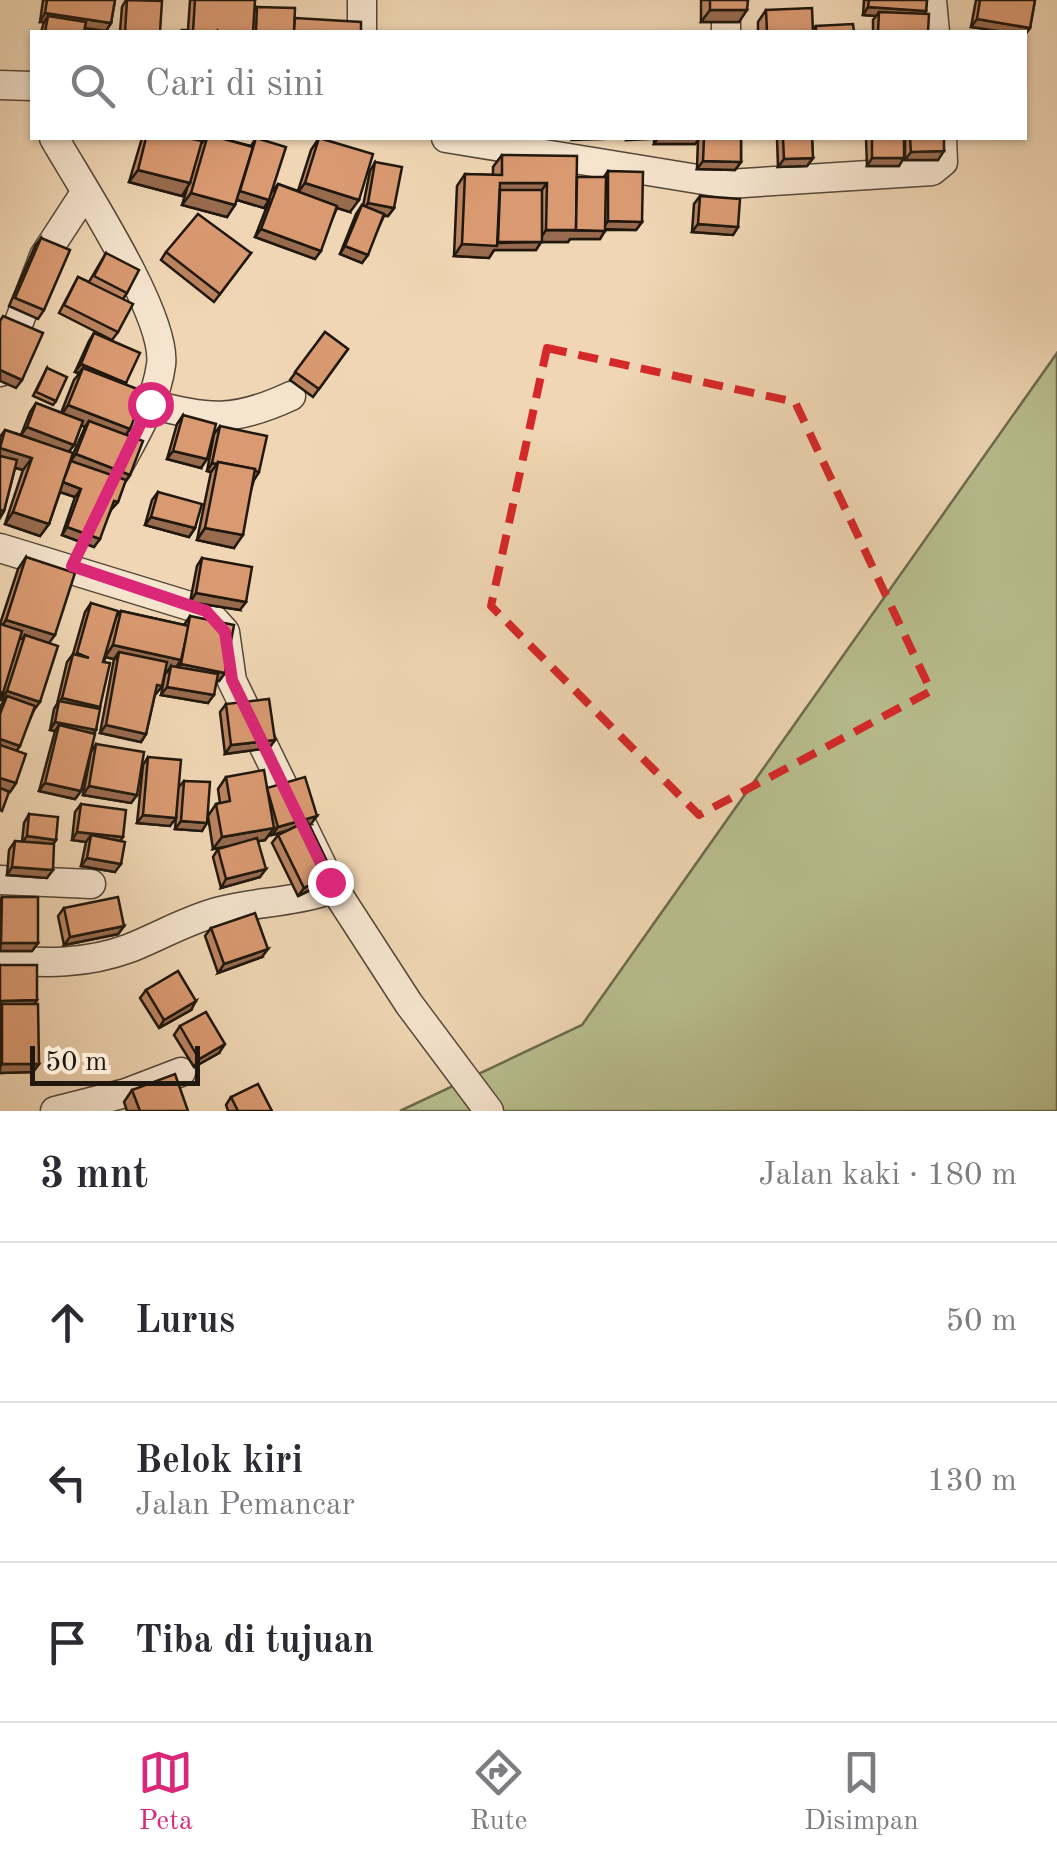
<!DOCTYPE html>
<html lang="id">
<meta charset="utf-8">
<style>
body{margin:0;font-family:"Old Standard TT",serif;background:#f2f2f3;color:#2b2b33}
.scale{position:absolute;left:30px;bottom:25px;width:170px;box-sizing:border-box;padding-left:10px;border:5px solid #20180e;border-top:0;font-size:28px;line-height:35px;white-space:nowrap;color:#20180e;-webkit-text-stroke:8px #f5e4ce;paint-order:stroke}
.stop{position:absolute;width:30px;height:30px;margin:-22px;border:8px solid #db2777;border-radius:50%;background:#fff}
.stop.end{background:#db2777;border-color:#fff;box-shadow:0 2px 10px #0008}
.list{margin:0;padding:0;list-style:none}
h2{display:flex;justify-content:space-between;align-items:center;height:130px;margin:0;padding:0 40px;font-size:42px}
h2 small{font-size:32px;font-weight:400;color:#7c7c81}
.list li{display:grid;grid-template-columns:65px 1fr auto;gap:30px;align-items:center;box-sizing:border-box;height:160px;padding:0 40px;border-top:2px solid #e1e1e2}
.list b{display:block;font-size:38px;white-space:nowrap}
.list p{margin:0;font-size:32px;white-space:nowrap;color:#7c7c81}
.list em{font-size:32px;font-style:normal;color:#7c7c81}
.icon{flex:none;width:55px;height:55px;fill:none;stroke:currentColor;stroke-width:2;stroke-linecap:round;stroke-linejoin:round}
.map{position:relative;flex:none;width:1057px;height:1111px;overflow:hidden}
.search{position:absolute;background:#fff;box-shadow:0 2px 8px #0004;left:30px;right:30px;top:30px;height:110px;display:flex;align-items:center;gap:25px;box-sizing:border-box;padding:0 35px;border-radius:0px;color:#7c7c81;font-size:38px}
.sheet{height:610px;background:#fff}
nav{display:flex;justify-content:space-around;align-items:center;box-sizing:border-box;height:140px;border-top:2px solid #e1e1e2;background:#fff;font-size:28px;color:#7c7c81}
nav a{display:grid;justify-items:center;gap:5px}
nav .on{color:#db2777}
.map>svg:first-child{display:block}
.green{fill:#b8be8e;stroke:#6c6b4e;stroke-width:2.5}
.lines{fill:none;stroke-linecap:round;stroke-linejoin:round}
.minor-casing{stroke:#544838;stroke-width:31}
.minor{stroke:#f5e4ce;stroke-width:28}
.wall{fill:#bb8461;stroke:#20180e;stroke-width:2.5;fill-rule:evenodd}
.shaded-wall{fill:#986b4f;stroke:#20180e;stroke-width:2.5}
.building{fill:#d99971;stroke:#20180e;stroke-width:2.5}
.route{stroke:#db2777;stroke-width:12}
.marked{fill:none;stroke:#d62828;stroke-width:8;stroke-dasharray:20 12;stroke-linejoin:round}
</style>
<div class="map">
<svg width="1057" height="1111" viewBox="0 0 1057 1111">
<rect width="100%" height="100%" fill="#f0d6b4"/>
<filter id="stains"><feTurbulence type="fractalNoise" baseFrequency=".002" numOctaves="4"/><feColorMatrix values="0 0 0 0 .2 0 0 0 0 .09 0 0 0 0 .02 0 0 0 .5 -.17"/></filter>
<radialGradient id="worn" r=".72"><stop offset=".6" stop-color="#630" stop-opacity="0"/><stop offset="1" stop-color="#630" stop-opacity=".3"/></radialGradient>
<path class="green" d="M1057 353V1111H400L582 1025Z"/>
<g class="lines">
<g class="minor-casing">
<g id="minor">
<path d="M726 0V32"/>
<path d="M932 0 935 32"/>
<path d="M362 32V0"/>
<path d="M0 85 32 86"/>
<path d="M54 138C81 185 168 317 161 365 156 403 133 438 116 471"/>
<path d="M446 138 728 184 932 171 943 162 942 138"/>
<path d="M0 372 44 256 85 193"/>
<path d="M150 404C209 419 233 423 291 396"/>
<path d="M0 548 206 611 225 632 232 681 330 882 409 1004 489 1111"/>
<path d="M0 880 91 884"/>
<path d="M0 959C45 964 87 964 130 948 160 936 185 921 217 912 252 902 288 903 323 892L330 882"/>
<path d="M55 1111 126 1093 181 1072"/>
</g>
</g>
<use href="#minor" class="minor"/>
</g>
<g class="wall">
<path d="M43 0H115L111 23 106 31 85 28 84 32H41L44 22H40Z"/>
<path d="M126 0H146L160 32H120L122 7Z"/>
<path d="M190 0H255L254 11 257 7 295 18 361 32H180L182 30H188Z"/>
<path d="M701 0H748L739 22H701Z"/>
<path d="M864 0H927L926 11 924 14 928 32H873V20L876 16 863 15Z"/>
<path d="M976 0H1035L1030 28 1024 36V32L971 27Z"/>
<path d="M766 10 813 29 816 26 854 32H758V22Z"/>
<path d="M142 138H188L201 144 206 138H220L251 146 256 138 271 193 278 184 298 191 311 150 319 138 350 212 337 208 315 259 255 237 269 201 264 208 237 200 227 217 182 205 187 189 182 196 129 182Z"/>
<path d="M654 138H741V162L735 170 697 169 698 139 695 144H654Z"/>
<path d="M777 138H812L813 158 807 166 778 167Z"/>
<path d="M866 138H904L899 166H867Z"/>
<path d="M905 138H944L938 160H905Z"/>
<path d="M502 155 577 178 604 177 608 171 642 222 636 230H605L600 239H570L568 242H541L536 250H494L489 258 454 256 457 186 465 174 493 175V167Z"/>
<path d="M375 162 394 208 388 216H384L362 263 340 254 356 214 362 205 363 206 370 171Z"/>
<path d="M700 196 738 227 733 235 692 232 694 204Z"/>
<path d="M41 238 44 310 38 319 9 306 35 246Z"/>
<path d="M166 252 251 253 214 302 161 260Z"/>
<path d="M106 253 127 293 123 299 118 332 112 340 59 313 78 277 89 282Z"/>
<path d="M325 332 348 349 313 397 290 380Z"/>
<path d="M94 333 125 384 130 429 126 435 125 481 118 502 111 510 94 547 62 535 75 497 60 492 49 524 40 536 5 524 23 470 15 468 4 511 0 518V437L5 430 21 435 30 412 36 403 61 413 74 380 79 374 75 372 89 341ZM81 425 85 427 70 461 69 451 74 445Z"/>
<path d="M47 368 56 401 53 405 33 396Z"/>
<path d="M183 415 201 468 167 459 177 424Z"/>
<path d="M220 426 259 472 254 480 234 548 197 540 211 472 207 471 214 434Z"/>
<path d="M158 492 195 528 189 537 145 525 152 500Z"/>
<path d="M26 557 49 643 34 710 16 751V783L10 792 0 788V707L4 700H1L3 694 0 698V624L18 569Z"/>
<path d="M202 558 240 610 190 602 197 566Z"/>
<path d="M91 603 115 618 121 611 184 625 190 616 225 673 219 681H217L208 703 161 695 165 674 168 671 165 670 162 686 156 694H155L146 734 141 742 100 733 114 659 105 657 96 730 93 734 81 791 75 799 39 791 55 731 50 730 54 709 57 704 67 662 73 654 85 612Z"/>
<path d="M226 704 275 740 269 748 225 754 220 712Z"/>
<path d="M96 744 137 795 131 803 83 795 91 752Z"/>
<path d="M148 757 178 788 184 781 208 816 216 804 220 803 218 789 226 777 267 788 311 824H309L333 874 327 882 298 896 272 843 278 835 286 831 272 835 271 832 265 840 258 841 260 877 221 888 213 857 218 849 221 848 213 849 208 816 202 831 175 829 177 803 170 826 137 823 143 765Z"/>
<path d="M81 804 121 841 115 872 81 866 86 842 72 840 75 812Z"/>
<path d="M29 814 56 840 53 844 47 878 7 875 9 850 15 841 22 842 24 823Z"/>
<path d="M2 897 38 943 32 951H0V899Z"/>
<path d="M64 908 124 926 118 934 64 945 58 916Z"/>
<path d="M211 928 262 957 218 973 205 936Z"/>
<path d="M0 965 37 1000 34 1004 39 1064 33 1072 0 1073Z"/>
<path d="M146 990 191 1010 159 1028 140 998Z"/>
<path d="M180 1026 219 1053 194 1067 174 1035Z"/>
<path d="M132 1090 188 1111H127L124 1102Z"/>
<path d="M231 1097 272 1111H228L226 1105Z"/>
</g>
<g class="shaded-wall">
<path d="M868 7 926 11 921 19 879 12 876 16 863 15Z"/>
<path d="M710 10H747L739 22H701Z"/>
<path d="M45 13 111 23 106 31 47 23 48 16 44 22H40Z"/>
<path d="M977 19 1030 28 1024 36V32H1004L971 27Z"/>
<path d="M573 138H605L604 139 572 140Z"/>
<path d="M629 138H651L650 139 627 140Z"/>
<path d="M658 138H700L695 144H654Z"/>
<path d="M944 151 938 160H905L911 152Z"/>
<path d="M813 158 807 166 778 167 784 159Z"/>
<path d="M872 158H904L899 166H867Z"/>
<path d="M703 161 741 162 735 170 697 169Z"/>
<path d="M138 170 190 183 182 196 129 182Z"/>
<path d="M305 183 359 200 350 212 296 195Z"/>
<path d="M500 183H547L538 195H498Z"/>
<path d="M240 191 269 200 264 208 234 199Z"/>
<path d="M191 193 235 205 227 217 182 205Z"/>
<path d="M368 203 394 208 388 216 362 211Z"/>
<path d="M608 221 642 222 636 230 602 229Z"/>
<path d="M698 224 738 227 733 235 692 232Z"/>
<path d="M261 229 321 251 315 259 255 237Z"/>
<path d="M546 230 605 231 600 239H570L568 242H541L536 250H494L489 258 454 256 462 244 538 242Z"/>
<path d="M345 246 368 255 362 263 340 254Z"/>
<path d="M81 364 126 383 120 391 83 368 79 373 75 372Z"/>
<path d="M0 370 22 380 16 388 0 381Z"/>
<path d="M68 405 130 429 121 441 89 421 85 427 60 417Z"/>
<path d="M27 427 74 445 68 453 21 435Z"/>
<path d="M0 448 32 458 23 470 0 463Z"/>
<path d="M173 451 207 459 201 468 167 459Z"/>
<path d="M76 454 130 475 124 483 70 462Z"/>
<path d="M212 463 217 464 211 472 207 471Z"/>
<path d="M63 482 81 489 75 497 57 491Z"/>
<path d="M13 512 49 524 40 536 5 524Z"/>
<path d="M151 517 195 528 189 537 145 525Z"/>
<path d="M67 527 100 539 94 547 62 535Z"/>
<path d="M205 528 243 535 234 548 197 540Z"/>
<path d="M196 593 246 602 240 610 190 602Z"/>
<path d="M6 620 55 635 46 647 25 635 22 639 0 632V629Z"/>
<path d="M113 645 181 660 173 672 171 666 168 671 117 660 119 652 114 659 105 657Z"/>
<path d="M181 664 225 673 219 681 175 673Z"/>
<path d="M167 687 214 695 208 703 161 695Z"/>
<path d="M7 691 40 702 34 710 5 701 7 696 4 700H1Z"/>
<path d="M62 698 100 707 94 715 59 703Z"/>
<path d="M55 722 96 730 90 738 59 725 55 731 50 730Z"/>
<path d="M106 725 146 734 141 742 100 733Z"/>
<path d="M0 739 20 746 14 754 0 749Z"/>
<path d="M275 740 269 748 225 754 231 745Z"/>
<path d="M0 778 16 783 10 792 0 788Z"/>
<path d="M45 783 81 791 75 799 39 791Z"/>
<path d="M89 786 137 795 131 803 83 795Z"/>
<path d="M143 815 176 818 170 826 137 823Z"/>
<path d="M317 816 311 824 272 835 278 827Z"/>
<path d="M181 821 207 823 202 831 175 829Z"/>
<path d="M274 828 265 840 213 849 222 837Z"/>
<path d="M77 832 123 837 117 846 91 835 86 842 72 840Z"/>
<path d="M27 836 56 840 50 848 21 844Z"/>
<path d="M87 858 121 864 115 872 81 866Z"/>
<path d="M12 867 53 870 47 878 7 875Z"/>
<path d="M266 869 260 877 221 888 226 879Z"/>
<path d="M333 874 327 882 298 896 304 888Z"/>
<path d="M124 926 118 934 64 945 70 937Z"/>
<path d="M1 943H38L32 951H0Z"/>
<path d="M268 949 262 957 218 973 224 964Z"/>
<path d="M37 1000 31 1008 2 1004 0 1007V1001Z"/>
<path d="M196 1001 191 1010 159 1028 164 1020Z"/>
<path d="M225 1044 219 1053 194 1067 199 1059Z"/>
<path d="M2 1064H39L33 1072 0 1073V1068Z"/>
</g>
<g class="building">
<path d="M47 0H115L111 23 45 13Z"/>
<path d="M127 0 162 1 160 32H125Z"/>
<path d="M195 0H255L253 32H217V31L216 32H182V30L193 31Z"/>
<path d="M710 0H748L747 10H710Z"/>
<path d="M869 0H927L926 11 868 7Z"/>
<path d="M980 0H1035L1030 28 977 19Z"/>
<path d="M257 7 295 8 294 32H256Z"/>
<path d="M812 8 813 32H767L766 10Z"/>
<path d="M879 12 929 14 928 32H878Z"/>
<path d="M48 16 86 22 84 32H45Z"/>
<path d="M295 18 361 22V32H294Z"/>
<path d="M853 24 854 32H816V26Z"/>
<path d="M146 138H188L202 141 190 183 138 170Z"/>
<path d="M207 138H220L253 147 235 205 191 193Z"/>
<path d="M256 138 286 147 269 200 240 191Z"/>
<path d="M319 138 373 154 359 200 305 183Z"/>
<path d="M704 138H741V162L703 161Z"/>
<path d="M783 138H812L813 158 784 159Z"/>
<rect x="872" y="138" width="32" height="20"/>
<path d="M910 138H944V151L911 152Z"/>
<path d="M502 155 577 156 576 230H546L547 183H500L497 246 462 244 465 174 502 175Z"/>
<path d="M375 162 402 167 394 208 368 203Z"/>
<path d="M608 171 643 172 642 222 608 221Z"/>
<path d="M577 177H606L605 231 576 230Z"/>
<path d="M278 184 337 206 321 251 261 229Z"/>
<path d="M500 190H542V242H498Z"/>
<path d="M700 196 740 199 738 227 698 224Z"/>
<path d="M362 205 384 214 368 255 345 246Z"/>
<path d="M198 214 251 253 220 294 166 252Z"/>
<path d="M41 238 70 250 44 310 15 298Z"/>
<path d="M106 253 139 270 127 293 94 276Z"/>
<path d="M78 277 133 304 118 332 64 305Z"/>
<path d="M3 316 43 333 22 380 0 370V321Z"/>
<path d="M325 332 348 349 319 389 295 372Z"/>
<path d="M94 333 140 353 126 383 81 364Z"/>
<path d="M47 368 67 377 56 401 36 392Z"/>
<path d="M83 368 145 392 130 429 68 405Z"/>
<path d="M36 403 83 421 74 445 27 427Z"/>
<path d="M183 415 216 424 207 459 173 451Z"/>
<path d="M89 421 143 441 130 475 76 454Z"/>
<path d="M220 426 267 436 259 472 255 471V469L218 462 217 464 212 463Z"/>
<path d="M5 430 73 453 49 524 13 512 32 458 0 448Z"/>
<path d="M0 456 17 460 4 511 0 510Z"/>
<path d="M71 461 126 480 118 502 114 501 100 539 67 527 81 489 63 482Z"/>
<path d="M218 462 255 469 243 535 205 528Z"/>
<path d="M158 492 202 504 195 528 151 517Z"/>
<path d="M26 557 75 573 55 635 6 620Z"/>
<path d="M202 558 252 567 246 602 196 593Z"/>
<path d="M91 603 118 611 103 662 110 663 100 707 62 698 73 654 89 658 77 653Z"/>
<path d="M121 611 189 626 181 660 113 645Z"/>
<path d="M190 616 234 625 225 673 181 664Z"/>
<path d="M0 624 22 631 3 693 0 692Z"/>
<path d="M25 635 58 646 40 702 7 691Z"/>
<path d="M119 652 167 662 162 686 157 685 146 734 106 725Z"/>
<path d="M171 666 218 674 214 695 167 687Z"/>
<path d="M7 696 35 706 20 746 0 739V714Z"/>
<path d="M269 699 275 740 231 745 226 704Z"/>
<path d="M59 701 100 709 96 730 55 722Z"/>
<path d="M59 725 95 734 81 791 45 783Z"/>
<path d="M96 744 144 752 137 795 89 786Z"/>
<path d="M0 745 26 754 16 783 0 778Z"/>
<path d="M148 757 181 760 176 818 143 815Z"/>
<path d="M264 770 274 828 222 837 216 804 230 801 226 777Z"/>
<path d="M305 777 317 816 278 827 267 788Z"/>
<path d="M184 781 210 782 207 823 181 821Z"/>
<path d="M0 788 9 792 2 811 0 810Z"/>
<path d="M81 804 126 810 123 837 77 832Z"/>
<path d="M29 814 58 817 56 840 27 836Z"/>
<path d="M307 821 333 874 304 888 278 835Z"/>
<path d="M91 835 125 842 121 864 87 858Z"/>
<path d="M257 838 266 869 226 879 218 849Z"/>
<path d="M15 841 54 844 53 870 12 867Z"/>
<path d="M2 897H38V943H1Z"/>
<path d="M118 897 124 926 70 937 64 908Z"/>
<path d="M255 913 268 949 224 964 211 928Z"/>
<path d="M0 965H37V1000L0 1001Z"/>
<path d="M178 971 196 1001 164 1020 146 990Z"/>
<path d="M2 1004H38L39 1064H2Z"/>
<path d="M206 1012 225 1044 199 1059 180 1026Z"/>
<path d="M175 1074 188 1111H140L132 1090Z"/>
<path d="M258 1084 272 1111H238L231 1097Z"/>
</g>
<g class="lines">
<path class="route" d="M150 404 72 566 206 611 225 632 232 680 330 882"/>
</g>
<path class="marked" d="M547 348 795 402 931 691 699 815 491 606Z"/>
<rect width="100%" height="100%" filter="url(#stains)"/>
<rect width="100%" height="100%" fill="url(#worn)"/>
</svg>
<div class="scale">50 m</div>
<div class="stop" style="left:150px;top:404px"></div>
<div class="stop end" style="left:330px;top:882px"></div>
<div class="search"><svg class="icon" aria-label="search" viewBox="0 0 24 24"><circle cx="10" cy="10" r="6"/><path d="M15 15l6 6"/></svg>Cari di sini</div>
</div>
<section class="sheet">
<h2>3 mnt<small>Jalan kaki · 180 m</small></h2>
<ul class="list">
<li><svg class="icon" aria-label="ahead" viewBox="0 0 24 24"><path d="M12 20V5M6 11l6-6 6 6"/></svg><div><b>Lurus</b></div><em>50 m</em></li>
<li><svg class="icon" aria-label="left" viewBox="0 0 24 24"><path d="M17 20v-9H6M10 6l-5 5 5 5"/></svg><div><b>Belok kiri</b><p>Jalan Pemancar</p></div><em>130 m</em></li>
<li><svg class="icon" aria-label="arrive" viewBox="0 0 24 24"><path d="M6 21V4h12l-3 4 3 4H6"/></svg><div><b>Tiba di tujuan</b></div></li>
</ul>
</section>
<nav>
<a class="on"><svg class="icon" aria-label="map" viewBox="0 0 24 24"><path d="M3 6l6-2 6 2 6-2v14l-6 2-6-2-6 2zM9 4v14M15 6v14"/></svg>Peta</a>
<a><svg class="icon" aria-label="directions" viewBox="0 0 24 24"><path d="M12 3l9 9-9 9-9-9zM9 14v-3h6M13 9l2 2-2 2"/></svg>Rute</a>
<a><svg class="icon" aria-label="saved" viewBox="0 0 24 24"><path d="M7 4h10v16l-5-4-5 4z"/></svg>Disimpan</a>
</nav>
